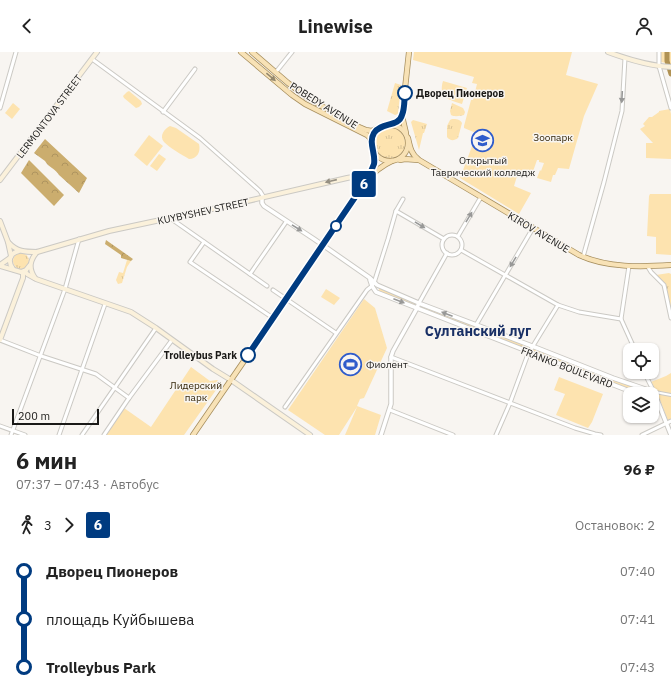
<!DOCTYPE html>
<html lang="ru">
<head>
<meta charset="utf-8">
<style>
	body { margin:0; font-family:"IBM Plex Sans",sans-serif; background:#f6f6f6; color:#222; height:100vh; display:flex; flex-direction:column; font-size:15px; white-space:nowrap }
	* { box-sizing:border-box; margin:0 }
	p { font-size:13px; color:#767676 }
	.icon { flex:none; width:22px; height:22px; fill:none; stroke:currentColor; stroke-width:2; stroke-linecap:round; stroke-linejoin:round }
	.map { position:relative; height:383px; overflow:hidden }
	.panel { display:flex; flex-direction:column; background:#fff; flex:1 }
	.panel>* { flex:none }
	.badge { padding:0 8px; border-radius:3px; font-size:14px; line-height:26px }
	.tools { position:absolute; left:623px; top:291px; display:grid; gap:8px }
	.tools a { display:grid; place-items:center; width:36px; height:36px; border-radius:8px; background:#fff; box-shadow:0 1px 3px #0004; font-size:20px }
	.scale { position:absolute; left:12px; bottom:10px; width:87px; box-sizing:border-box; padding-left:4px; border:2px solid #1a1917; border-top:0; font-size:11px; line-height:14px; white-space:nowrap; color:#1a1917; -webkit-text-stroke:3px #f8f5f1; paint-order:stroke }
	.map>.badge { position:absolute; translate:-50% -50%; box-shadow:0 0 0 2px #fff }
	.legs { display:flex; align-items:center; gap:6px; height:44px; padding:0 16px; font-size:13px }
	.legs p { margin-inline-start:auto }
	.overview { display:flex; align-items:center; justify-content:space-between; height:68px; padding:0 16px }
	h1 { font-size:22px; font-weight:800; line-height:30px }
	ul { padding:0 16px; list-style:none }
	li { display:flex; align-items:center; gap:14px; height:48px; font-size:15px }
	li i { display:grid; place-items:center; width:6px; height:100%; margin:0 5px; background:currentColor }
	li i::after { content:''; width:10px; height:10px; margin:-5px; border:3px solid; border-radius:50%; background:#fff }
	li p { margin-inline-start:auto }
	li:first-child i { background:linear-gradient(#0000 50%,currentColor 0) }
	li:last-child i { background:linear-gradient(currentColor 50%,#0000 0) }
	header { display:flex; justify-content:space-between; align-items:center; height:52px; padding:0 16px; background:#fff; font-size:18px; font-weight:800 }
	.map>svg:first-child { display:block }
	.grass { fill:url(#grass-tufts) }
	.forest { fill:url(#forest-crowns) }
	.park { fill:#fde3af }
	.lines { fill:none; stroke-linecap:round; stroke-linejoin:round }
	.river { stroke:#b09254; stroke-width:5 }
	.pedestrian-casing { stroke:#cbc9c4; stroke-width:4 }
	.minor-casing { stroke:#cbc9c4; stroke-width:5 }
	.tertiary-casing { stroke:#cbc9c4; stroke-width:5.5 }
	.secondary-casing { stroke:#cbc9c4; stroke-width:6 }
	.primary-casing { stroke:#a78f5f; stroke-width:6 }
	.pedestrian { stroke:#fff; stroke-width:2 }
	.minor { stroke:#fff; stroke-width:3 }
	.tertiary { stroke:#fff; stroke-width:3.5 }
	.secondary { stroke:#fbf1db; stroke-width:4 }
	.primary { stroke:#f8e2b6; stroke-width:4.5 }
	.oneway { fill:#94886e }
	.oneway2 { fill:#989897 }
	.oneway3 { fill:#969083 }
	.line-1-casing { stroke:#fff; stroke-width:9 }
	.line-1 { stroke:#003b80; stroke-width:6 }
	.stop-1-dot { fill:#fff; stroke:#003b80; stroke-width:2 }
	.labels { text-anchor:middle; stroke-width:3; stroke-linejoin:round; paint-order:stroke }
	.stop-label { font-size:10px; font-weight:bold; fill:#1a1917; stroke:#f8f5f1; text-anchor:start }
	.street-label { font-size:10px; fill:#1a1917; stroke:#f8f5f1 }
	.park-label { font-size:10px; fill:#35270a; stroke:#f8f5f1 }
	.poi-label { font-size:10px; fill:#1a1917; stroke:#f8f5f1 }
	.district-label { font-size:14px; font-weight:bold; fill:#193066; stroke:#f8f5f1 }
</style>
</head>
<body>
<header><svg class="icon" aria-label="back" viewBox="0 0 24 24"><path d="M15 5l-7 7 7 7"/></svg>Linewise<svg class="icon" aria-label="person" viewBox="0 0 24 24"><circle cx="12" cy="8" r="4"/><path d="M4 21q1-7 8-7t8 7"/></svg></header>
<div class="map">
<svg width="671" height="383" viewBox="0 0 671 383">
	<defs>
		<pattern id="grass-tufts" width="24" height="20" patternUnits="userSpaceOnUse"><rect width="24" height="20" fill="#fde3af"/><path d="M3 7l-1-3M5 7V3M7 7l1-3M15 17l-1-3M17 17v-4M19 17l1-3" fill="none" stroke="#d8c296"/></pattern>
		<pattern id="forest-crowns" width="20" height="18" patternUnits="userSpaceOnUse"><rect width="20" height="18" fill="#cbad6e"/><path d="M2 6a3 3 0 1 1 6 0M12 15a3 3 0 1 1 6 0" fill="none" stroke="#ae945f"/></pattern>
	</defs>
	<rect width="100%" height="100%" fill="#f8f5f1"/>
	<g class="grass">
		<polygon points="395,31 401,33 398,62 395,63 387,59"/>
		<path d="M452,51L463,56L465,60L464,63C460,64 454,65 451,63L450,59Z"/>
		<path d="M452,67C456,67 460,67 462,71L458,86C454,89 450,89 447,85V74L450,68Z"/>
		<polygon points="413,68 427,72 424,81 423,81 419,98 411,70"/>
		<circle cx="390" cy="91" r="15"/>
		<circle cx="21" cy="209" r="8"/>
		<polygon points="127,208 131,209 127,215 122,231 118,232 116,228 119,220 123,221"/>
		<polygon points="669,221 671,222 671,260 666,236 656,223"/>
		<polygon points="380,236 418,252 417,255 378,239"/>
		<polygon points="420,253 531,294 529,298 418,255"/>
		<polygon points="533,295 612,327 610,330 530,299"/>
		<polygon points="613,327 653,341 655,348 652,346 652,342 641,342 611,331"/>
	</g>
	<g class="forest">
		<path d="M45,87L87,126L79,141L59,123C56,117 48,115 45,109L34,101Z"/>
		<polygon points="29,108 64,143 54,154 21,121"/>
		<polygon points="106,188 133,207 131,209 121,206 121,203 105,192"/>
	</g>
	<g class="park">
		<polygon points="414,0 572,0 566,23 598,32 584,64 569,117 558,116 555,123 553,123 551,130 537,126 540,118 541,119 544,111 539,110 539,108 537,108 531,125 518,121 514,134 531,141 519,162 460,126 474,89 479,91 479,93 486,96 491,80 488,79 485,82 480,80 476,81 464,76 464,74 471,48 473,48 477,32 472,31 474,25 413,8"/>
		<polygon points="660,0 671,0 671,12 661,10"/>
		<path d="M443,29L467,36L462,52C449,48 438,45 443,29Z"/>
		<polygon points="129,39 141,49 142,52 139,55 136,56 124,46 123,44 127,40"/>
		<polygon points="13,51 20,57 12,67 5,61"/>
		<polygon points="670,57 671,62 671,107 646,106 646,91 653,91 640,77 645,74 643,72 649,65 652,65 659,60 659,59"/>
		<path d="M170,74L176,76L199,92C201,100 197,107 189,107C182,103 170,96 164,90C159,84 164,77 170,74Z"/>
		<polygon points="149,83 163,94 147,114 134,103"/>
		<polygon points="159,102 166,107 157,119 150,114"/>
		<polygon points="650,142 671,142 671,203 656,202 656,185 647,184 649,144"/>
		<polygon points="326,237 340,246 334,253 321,245"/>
		<polygon points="364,247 375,256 387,296 364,346 360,347 357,354 381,363 375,383 345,383 357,355 339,383 325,383 288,358"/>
		<polygon points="191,315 210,329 217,328 221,331 184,383 106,383 124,356 151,375"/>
		<polygon points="671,321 671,367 668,369 658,343 651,330 666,324"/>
		<polygon points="559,325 603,342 592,370 588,376 556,363 565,342 554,338"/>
	</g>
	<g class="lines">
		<polyline class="river" points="667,0 667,9 671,22"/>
		<defs>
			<polyline id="pedestrian" points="655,340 671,343"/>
			<g id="minor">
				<polyline points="659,0 659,14 671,56"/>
				<polyline points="92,7 200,86 260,139 263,144 262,146"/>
				<polyline points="276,20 292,0"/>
				<polyline points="0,56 16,0"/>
				<polyline points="163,60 195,17"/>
				<polyline points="396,159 444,187"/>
				<polyline points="170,166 267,234"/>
				<circle cx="452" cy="193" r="10"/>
				<polyline points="458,184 481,145"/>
				<polyline points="204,190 190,210 273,266"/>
				<polyline points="461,198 558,253 579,260 621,267"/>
				<polyline points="583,205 604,130 622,59 625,6"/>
				<polyline points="629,214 621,267 635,298"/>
				<polyline points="648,215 651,220 664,233 671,266"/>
				<polyline points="250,222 286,170"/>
				<polyline points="273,238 336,281"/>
				<polyline points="419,251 447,201"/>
				<polyline points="476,273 533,176"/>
				<polyline points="0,288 41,304 96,322 129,346"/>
				<polyline points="391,305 575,376 595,382 601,383"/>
				<polyline points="644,320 654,340"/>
				<polyline points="285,355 367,238 372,234 374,231 388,187 396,159 403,147"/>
				<polyline points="390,358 453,383"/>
				<polyline points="0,374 25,383"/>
				<polyline points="11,383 65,237 79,187"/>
				<polyline points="59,383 105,252"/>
				<polyline points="82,383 156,276"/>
				<polyline points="104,383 129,346 172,288"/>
				<polyline points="496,383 510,351 528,302 558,253"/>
				<polyline points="642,383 671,369"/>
			</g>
			<g id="tertiary">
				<polyline points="262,146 262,151 264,154 314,187 370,226 377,233 421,252 532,294 613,326 654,340 671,383"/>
				<polyline points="370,228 372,234 376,240 637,342"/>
				<polyline points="381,383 391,352 391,305 393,299 416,258 419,251"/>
			</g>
			<g id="secondary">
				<path d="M608,0C627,7 650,14 671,15"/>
				<polyline points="0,128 97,0"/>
				<polyline points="0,169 8,190 11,204"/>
				<path d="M8,190C17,200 25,200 37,200L109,179L226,154L347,126L369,122"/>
				<polyline points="0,213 10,206"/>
				<polyline points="0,214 21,220 26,218 30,213"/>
				<path d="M13,217C7,209 10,201 19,199"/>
				<polyline points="25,219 27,222 36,227 131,260 156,276 213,317 231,328 310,383"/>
				<path d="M35,226C28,216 30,208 37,200"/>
				<polyline points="0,288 23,226 23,220"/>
			</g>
			<g id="primary">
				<polyline points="241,0 292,43 305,52 367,83 370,86 372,92"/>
				<polyline points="252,0 288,31 308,46 325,56 359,75 366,78 372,79 380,75"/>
				<polyline points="391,72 397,70 402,64"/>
				<circle cx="390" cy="91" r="18"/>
				<polyline points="406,81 402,64 409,0"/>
				<path d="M408,86C410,95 411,102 419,108L579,203C607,216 641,215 671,213"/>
				<polyline points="400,108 405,107 418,108"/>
				<polyline points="368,126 374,112 373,100"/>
				<path d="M193,383L304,222L366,129C374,120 381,114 392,109"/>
			</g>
		</defs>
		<use href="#pedestrian" class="pedestrian-casing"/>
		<use href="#minor" class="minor-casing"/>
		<use href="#tertiary" class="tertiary-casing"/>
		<use href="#secondary" class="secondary-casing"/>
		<use href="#primary" class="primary-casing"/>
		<use href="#pedestrian" class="pedestrian"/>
		<use href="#minor" class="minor"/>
		<use href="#tertiary" class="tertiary"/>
		<use href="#secondary" class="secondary"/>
		<use href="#primary" class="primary"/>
	</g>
	<defs><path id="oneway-solid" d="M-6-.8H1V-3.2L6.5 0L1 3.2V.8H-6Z"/></defs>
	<use class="oneway" href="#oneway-solid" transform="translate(271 25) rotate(40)"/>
	<g class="oneway2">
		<use href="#oneway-solid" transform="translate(622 45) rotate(93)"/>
		<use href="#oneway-solid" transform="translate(469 165) rotate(-59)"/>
		<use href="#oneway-solid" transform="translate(420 173) rotate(31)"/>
		<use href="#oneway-solid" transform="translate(297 176) rotate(32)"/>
		<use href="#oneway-solid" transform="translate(513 210) rotate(121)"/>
		<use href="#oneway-solid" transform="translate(399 249) rotate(21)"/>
		<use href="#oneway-solid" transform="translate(447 262) rotate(-159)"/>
	</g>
	<use class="oneway3" href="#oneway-solid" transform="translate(331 129) rotate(167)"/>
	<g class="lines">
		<defs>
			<path id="line-1" d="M248,303L366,129C369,124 372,117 374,112C376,101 368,91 374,81C381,70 399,75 402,63C405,56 404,48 405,41"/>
		</defs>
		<use href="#line-1" class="line-1-casing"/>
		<use href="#line-1" class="line-1"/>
	</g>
	<defs>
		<symbol id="university-ring" viewBox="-11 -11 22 22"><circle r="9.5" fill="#f8f5f1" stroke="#2f5ccb" stroke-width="1.5"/><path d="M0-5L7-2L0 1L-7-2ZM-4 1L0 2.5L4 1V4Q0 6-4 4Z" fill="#2f5ccb"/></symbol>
		<symbol id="stadium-ring" viewBox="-11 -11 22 22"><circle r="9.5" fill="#f8f5f1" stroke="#2f5ccb" stroke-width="1.5"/><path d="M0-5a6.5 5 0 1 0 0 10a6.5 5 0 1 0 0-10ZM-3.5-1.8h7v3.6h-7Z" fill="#2f5ccb"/></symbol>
	</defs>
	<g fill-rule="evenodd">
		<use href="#university-ring" x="470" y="76" width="25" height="25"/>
		<use href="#stadium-ring" x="338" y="300" width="25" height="25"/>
	</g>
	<g class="stop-1-dot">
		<circle cx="405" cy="41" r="7"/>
		<circle cx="336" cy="174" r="5"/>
		<circle cx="248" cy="303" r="7"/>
	</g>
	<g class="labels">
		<g class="stop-label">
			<text x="416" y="45">Дворец Пионеров</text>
			<text x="237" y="307" text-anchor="end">Trolleybus Park</text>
		</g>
		<g class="street-label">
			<text transform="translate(324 53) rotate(32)" y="4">POBEDY AVENUE</text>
			<text transform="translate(49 64) rotate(-53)" y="4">LERMONTOVA STREET</text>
			<text transform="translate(203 159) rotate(-12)" y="4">KUYBYSHEV STREET</text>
			<text transform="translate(539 180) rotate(31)" y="4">KIROV AVENUE</text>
			<text transform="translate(567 315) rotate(21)" y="4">FRANKO BOULEVARD</text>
		</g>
		<g class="park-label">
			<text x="553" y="89">Зоопарк</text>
			<text x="196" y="337">Лидерский<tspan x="196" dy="12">парк</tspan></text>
		</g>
		<g class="poi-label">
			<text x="483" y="112">Открытый<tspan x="483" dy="12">Таврический колледж</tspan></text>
			<text x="366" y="316" text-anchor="start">Фиолент</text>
		</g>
		<g class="district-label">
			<text x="478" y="284">Султанский луг</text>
		</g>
	</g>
</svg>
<div class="tools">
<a><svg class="icon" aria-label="locate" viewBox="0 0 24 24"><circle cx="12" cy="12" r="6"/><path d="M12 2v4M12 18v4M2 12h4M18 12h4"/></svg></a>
<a><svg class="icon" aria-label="layers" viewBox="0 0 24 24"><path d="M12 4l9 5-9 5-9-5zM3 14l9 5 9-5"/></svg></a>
</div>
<div class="scale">200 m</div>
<b class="badge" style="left:364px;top:132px;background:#003b80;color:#fff">6</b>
</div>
<section class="panel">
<div class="overview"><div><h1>6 мин</h1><p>07:37 – 07:43 · Автобус</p></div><b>96 ₽</b></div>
<div class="legs"><svg class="icon" aria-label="walk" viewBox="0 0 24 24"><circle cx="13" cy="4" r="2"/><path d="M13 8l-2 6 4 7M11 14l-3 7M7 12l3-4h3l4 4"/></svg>3<svg class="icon" aria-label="forward" viewBox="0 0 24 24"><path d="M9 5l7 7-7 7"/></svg><b class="badge" style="background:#003b80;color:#fff">6</b><p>Остановок: 2</p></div>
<ul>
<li><i style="color:#003b80"></i><b>Дворец Пионеров</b><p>07:40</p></li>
<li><i style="color:#003b80"></i><span>площадь Куйбышева</span><p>07:41</p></li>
<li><i style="color:#003b80"></i><b>Trolleybus Park</b><p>07:43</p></li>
</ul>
</section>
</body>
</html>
